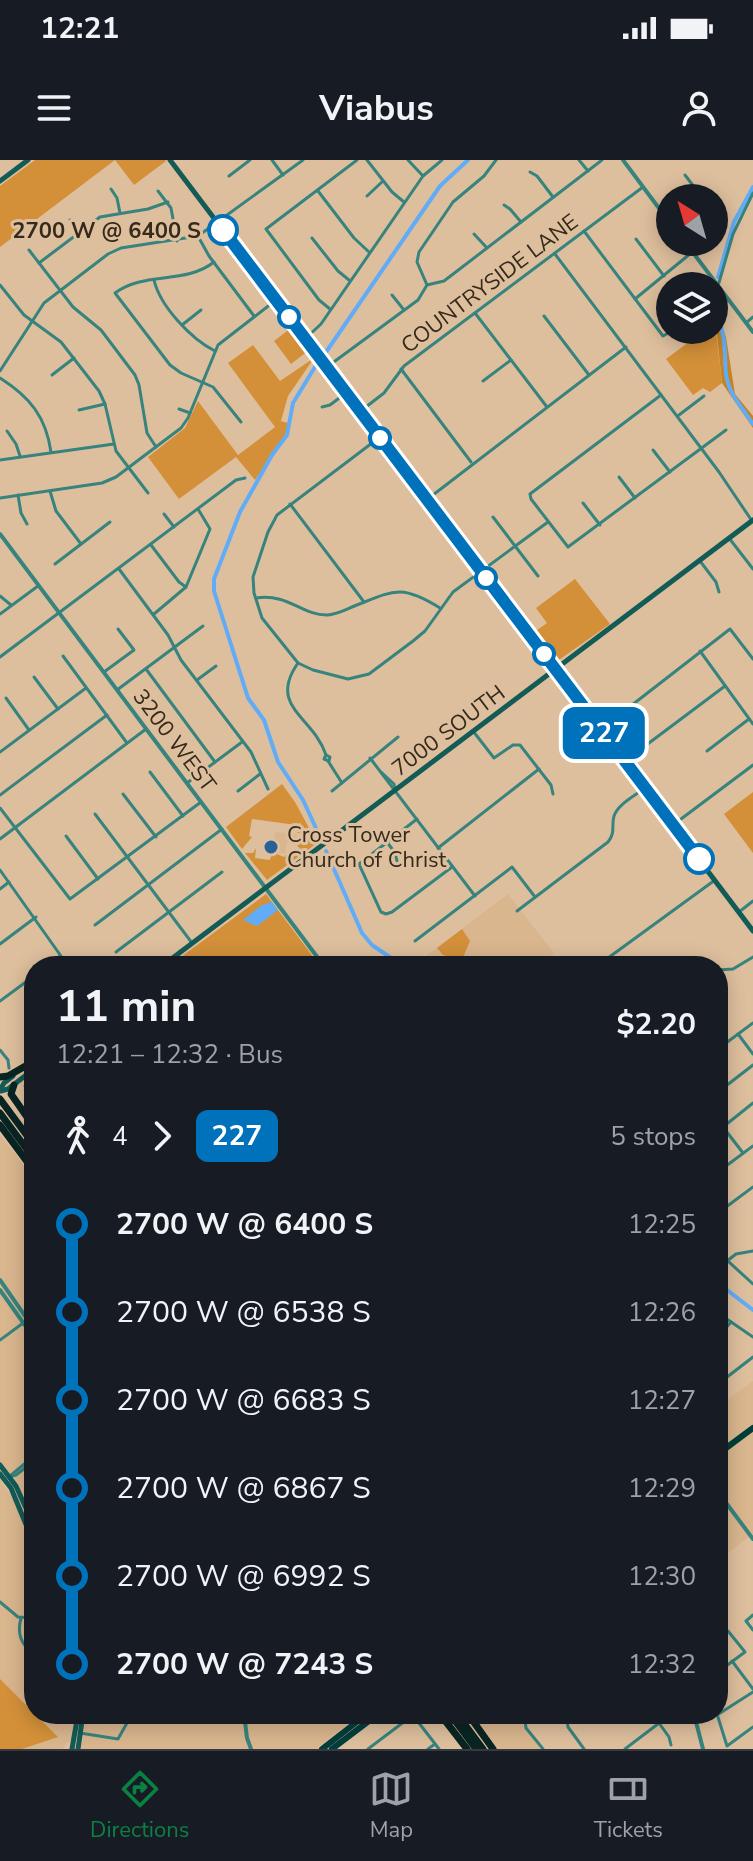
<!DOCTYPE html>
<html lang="en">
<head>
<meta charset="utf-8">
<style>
	body { margin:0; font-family:"Nunito Sans",sans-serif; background:#20242c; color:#f1f3f6; height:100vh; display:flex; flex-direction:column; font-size:30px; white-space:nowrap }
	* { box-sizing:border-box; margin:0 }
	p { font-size:26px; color:#9ea1a6 }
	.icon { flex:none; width:44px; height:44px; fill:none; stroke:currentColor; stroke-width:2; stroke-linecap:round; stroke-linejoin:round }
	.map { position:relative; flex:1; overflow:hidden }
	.drawer { position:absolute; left:24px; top:796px; width:704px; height:768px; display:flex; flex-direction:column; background:#171b24; border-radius:32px; box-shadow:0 4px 20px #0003 }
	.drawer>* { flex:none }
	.badge { padding:0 16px; border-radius:12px; font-size:28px; line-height:52px }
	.needle { width:52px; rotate:323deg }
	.tools { position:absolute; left:656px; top:24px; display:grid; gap:16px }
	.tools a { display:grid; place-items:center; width:72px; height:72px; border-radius:50%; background:#171b24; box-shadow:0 4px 20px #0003; font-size:40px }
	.map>.badge { position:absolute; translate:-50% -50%; box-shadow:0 0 0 4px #fff }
	.legs { display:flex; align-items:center; gap:12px; height:88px; padding:0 32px; font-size:26px }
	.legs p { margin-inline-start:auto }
	.summary { display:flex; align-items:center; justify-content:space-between; height:136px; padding:0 32px }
	h1 { font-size:44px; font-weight:700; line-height:60px }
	ul { padding:0 32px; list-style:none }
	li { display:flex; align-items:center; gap:28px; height:88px; font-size:30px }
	li i { display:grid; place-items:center; width:12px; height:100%; margin:0 10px; background:currentColor }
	li i::after { content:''; width:20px; height:20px; margin:-10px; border:6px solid; border-radius:50%; background:#171b24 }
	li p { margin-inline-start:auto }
	li:first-child i { background:linear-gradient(#0000 50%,currentColor 0) }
	li:last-child i { background:linear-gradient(currentColor 50%,#0000 0) }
	.status { display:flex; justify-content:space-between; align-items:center; height:56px; padding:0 40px; background:#171b24; direction:ltr }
	.status svg { height:22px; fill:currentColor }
	header { display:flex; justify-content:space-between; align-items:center; height:104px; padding:0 32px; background:#171b24; font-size:36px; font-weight:700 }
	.dock { display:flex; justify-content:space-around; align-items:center; height:112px; border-top:2px solid #363941; background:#171b24; font-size:22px; color:#9ea1a6 }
	.dock a { display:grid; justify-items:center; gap:4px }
	.dock .selected { color:#0b8043 }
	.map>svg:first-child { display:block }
	.built { fill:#dab68e }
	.green { fill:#d39039 }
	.forest { fill:#c78222 }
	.water { fill:#60acf7 }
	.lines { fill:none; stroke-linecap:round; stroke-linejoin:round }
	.canal { stroke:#60acf7; stroke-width:4 }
	.minor { stroke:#37837e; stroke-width:3 }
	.tertiary { stroke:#37837e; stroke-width:4 }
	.secondary { stroke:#125b57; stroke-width:5 }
	.primary { stroke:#013e3b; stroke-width:6 }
	.motorway { stroke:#092523; stroke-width:7 }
	.line-1-casing { stroke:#fff; stroke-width:18 }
	.line-1 { stroke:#0072bc; stroke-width:12 }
	.stop-1-dot { fill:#fff; stroke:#0072bc; stroke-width:4 }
	.poi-dot { fill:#266198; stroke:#debf9d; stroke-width:3 }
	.labels { text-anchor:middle; stroke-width:6; stroke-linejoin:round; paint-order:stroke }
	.stop-label { font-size:22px; font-weight:bold; fill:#362a1c; stroke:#debf9d; text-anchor:end }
	.street-label { font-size:22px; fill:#362a1c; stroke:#debf9d }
	.poi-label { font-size:22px; fill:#362a1c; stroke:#debf9d; text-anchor:start }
</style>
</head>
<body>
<div class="status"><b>12:21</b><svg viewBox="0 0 49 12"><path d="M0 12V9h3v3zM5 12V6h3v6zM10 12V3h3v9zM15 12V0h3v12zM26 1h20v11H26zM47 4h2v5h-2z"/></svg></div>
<header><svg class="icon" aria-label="menu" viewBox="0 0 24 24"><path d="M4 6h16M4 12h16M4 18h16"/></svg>Viabus<svg class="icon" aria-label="person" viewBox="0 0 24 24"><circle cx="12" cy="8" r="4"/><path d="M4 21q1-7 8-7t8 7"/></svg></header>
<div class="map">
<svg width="753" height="1589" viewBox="0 0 753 1589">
	<rect width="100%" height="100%" fill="#debf9d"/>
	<g class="built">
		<polygon points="275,672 297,674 296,683 287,683 285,694 272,692"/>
		<polygon points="508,734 554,793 537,806 413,806"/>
		<polygon points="0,975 34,1019 34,1356 18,1323 0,1301"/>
		<polygon points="753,1221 753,1374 718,1400 718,1247"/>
		<polygon points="0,1320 15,1342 34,1393 34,1554 360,1554 316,1589 81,1589 84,1571 65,1584 64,1589 0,1589"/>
		<polygon points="471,1554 528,1554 524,1558 523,1565 540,1589 497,1589"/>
	</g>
	<g class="green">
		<polygon points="35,0 165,0 166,1 134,25 115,0 0,87 0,26"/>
		<polygon points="715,162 722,223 710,232 703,228 693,235 666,199 705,170 714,170"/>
		<polygon points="291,168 308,191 291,204 274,181"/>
		<polygon points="253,185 280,221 314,198 288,236 281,261 288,263 285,276 255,320 236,297 179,339 148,297 185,268 198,241 238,295 275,267 228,203"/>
		<polygon points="575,419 610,464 556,502 533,473 547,463 536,448"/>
		<polygon points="282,624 295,642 317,683 305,692 297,686 301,682 302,673 297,673 301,668 301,663 296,665 252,659 249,676 252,677 242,689 226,667"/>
		<polygon points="753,632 753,693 724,654"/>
		<polygon points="256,688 255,698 270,700 272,692 284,697 287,694 294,694 296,689 302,694 267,720 245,693 253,693"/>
		<polygon points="266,734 320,806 178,806 177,800"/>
		<polygon points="462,769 470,781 462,800 443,795 437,788"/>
		<polygon points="0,1519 58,1577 22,1589 0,1589"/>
	</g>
	<polygon class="forest" points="714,146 726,177 735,234 753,256 753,268 722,223"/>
	<polygon class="water" points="272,742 278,750 257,766 243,760 262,745"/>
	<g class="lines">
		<g class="canal">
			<polyline points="718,117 734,62 753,27"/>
			<path d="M714,153C727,171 724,193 726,214C728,233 743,249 753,264"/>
			<polyline points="324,195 440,26 468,0"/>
			<polyline points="318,202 293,243 287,275 272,295 240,352 214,419 214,431 248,538 264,560 278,602 303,640 321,679"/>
			<polyline points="326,691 362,773 372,785 403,806"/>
			<polyline points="718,1123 753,1150"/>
		</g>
		<g class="minor">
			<polyline points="272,0 283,15"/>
			<polyline points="367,0 392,32 404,42"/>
			<polyline points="408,0 423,16"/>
			<polyline points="579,0 588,11"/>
			<polyline points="530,12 537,16 553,37"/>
			<polyline points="685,15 701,36 698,38"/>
			<polyline points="229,16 250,0"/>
			<polyline points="111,29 117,38 120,53"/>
			<polyline points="158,31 171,48 177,81"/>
			<polyline points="318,31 354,78 369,92"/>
			<polyline points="367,36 383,21"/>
			<polyline points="504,45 510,49 521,62"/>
			<polyline points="70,60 80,72"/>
			<polyline points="584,71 663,176 674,170"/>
			<polyline points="474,74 487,88"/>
			<polyline points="199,78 209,96 254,156"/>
			<polyline points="312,78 338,111 349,120"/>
			<polyline points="636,79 664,116"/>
			<polyline points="29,90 73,147 101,170 135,215 139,225 147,273 156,287"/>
			<polyline points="555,94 719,312 752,361"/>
			<path d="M214,102C185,125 144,111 115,133L170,205L181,213L213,227L241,262"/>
			<polyline points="39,103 100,57 148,49 168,42"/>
			<path d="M154,120C160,146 191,179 215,191"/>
			<polyline points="0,125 24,155 61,182 99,231 105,244 116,291 148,333"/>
			<polyline points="427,125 417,102 419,92 453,42 484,16 496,0"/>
			<polyline points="718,126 733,74 753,33"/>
			<polyline points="392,135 404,150"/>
			<polyline points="635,139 691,93"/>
			<polyline points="330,149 319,140 266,69 357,0"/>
			<polyline points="475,153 547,247"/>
			<polyline points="544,156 589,215"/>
			<polyline points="746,163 753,157"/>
			<polyline points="182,165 201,150"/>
			<polyline points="305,179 321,164 423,16 442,0"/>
			<polyline points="327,207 418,140 427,125 444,121 602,0"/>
			<polyline points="401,209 471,302"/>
			<polyline points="0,211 44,143 108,94 121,88 198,76 303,0"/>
			<polyline points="52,215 74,198"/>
			<path d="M0,218C30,237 46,257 51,292"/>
			<polyline points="483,221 511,200"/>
			<polyline points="661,235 530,334 531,339 568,387 726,270"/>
			<polyline points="322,247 330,245 346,233"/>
			<polyline points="179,249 190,253"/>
			<polyline points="79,250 105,244"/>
			<polyline points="362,250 384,233 404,206 643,27"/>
			<polyline points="679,255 704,236"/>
			<polyline points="7,271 16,284 20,296"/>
			<polyline points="380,277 277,355 268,372 253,417 254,433 262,458 298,503 313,510 348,519 369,514 413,481 425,471 453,432 548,362"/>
			<polyline points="653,290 670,312"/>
			<polyline points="0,300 114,284"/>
			<polyline points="619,317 635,338"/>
			<polyline points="50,331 56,351 81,384"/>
			<polyline points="18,335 21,353 27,364"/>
			<polyline points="0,338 102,323 116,317 181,268 188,258 218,185 276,140"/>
			<polyline points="429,338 626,187"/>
			<polyline points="583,343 600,365"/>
			<polyline points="290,344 364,442"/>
			<polyline points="164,354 174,367"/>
			<polyline points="493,357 538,416"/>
			<polyline points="729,378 753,409"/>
			<polyline points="151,385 179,422 186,427"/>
			<polyline points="700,401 716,422 719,432"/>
			<polyline points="55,404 110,362"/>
			<polyline points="119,409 168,475 181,500 251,592 268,629"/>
			<polyline points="0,436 11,445"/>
			<path d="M256,438C289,433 302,456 328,455C337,454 345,450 352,447C393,431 400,423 440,448"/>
			<polyline points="0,454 38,426"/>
			<polyline points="154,454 186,427 210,369 198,349"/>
			<polyline points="700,491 753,564"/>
			<polyline points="63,496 127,583"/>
			<polyline points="0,497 236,320 245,318"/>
			<path d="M298,503C267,547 314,557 326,595"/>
			<polyline points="146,509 215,602"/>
			<polyline points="104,512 134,490 118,469"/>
			<polyline points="34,517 58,549"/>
			<polyline points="197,520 216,506"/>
			<polyline points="117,530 203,466"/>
			<polyline points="6,538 29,570"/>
			<polyline points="601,569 730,469 753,499"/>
			<polyline points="473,571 494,598 513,585 520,585 551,625 553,634"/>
			<polyline points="707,591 749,559"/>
			<polyline points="0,592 86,528"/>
			<polygon points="326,595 330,597 329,601 324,599"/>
			<polyline points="370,598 475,736"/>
			<polyline points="328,601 342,623"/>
			<polyline points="625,601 725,526"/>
			<polyline points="150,612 183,656"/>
			<polyline points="381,612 394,624 395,630"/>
			<polyline points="187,623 242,582"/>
			<polyline points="238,631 260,614"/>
			<polyline points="332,631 398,577"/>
			<polyline points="123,634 156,677"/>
			<polyline points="0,635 107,555"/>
			<polyline points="0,648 70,739 201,642"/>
			<polyline points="95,654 192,783"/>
			<polyline points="417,659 359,704 381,752 386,754 392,752 452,707"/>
			<polyline points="673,665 753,605"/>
			<polyline points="66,676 98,719"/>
			<polyline points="0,679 146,569"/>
			<polyline points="387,682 395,693 397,701"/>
			<polyline points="438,688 539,609"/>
			<polyline points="0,710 68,806"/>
			<polyline points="0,729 9,722"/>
			<path d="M517,751L608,682C616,672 611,666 614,656C618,644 636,635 645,628"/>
			<polyline points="739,752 753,741"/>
			<polyline points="95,765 222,669"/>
			<polyline points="415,781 512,707 535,737"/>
			<polyline points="0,784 36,757"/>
			<polyline points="116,792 222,712"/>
			<polyline points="47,806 60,796"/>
			<polyline points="597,806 715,720"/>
			<polyline points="718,810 733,809 753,797"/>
			<polyline points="0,841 34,816"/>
			<polyline points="738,874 753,894"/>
			<polyline points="718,889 753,863"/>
			<polyline points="0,890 8,900 9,908"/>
			<polyline points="25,926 34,929"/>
			<polyline points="718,932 753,905"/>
			<polyline points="723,967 743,993"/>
			<polyline points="718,971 753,943"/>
			<polyline points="718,1012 753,986"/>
			<polyline points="718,1053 753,1027"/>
			<polyline points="718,1092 753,1124"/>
			<polyline points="727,1101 736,1094 753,1091"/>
			<polyline points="718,1153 753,1177"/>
			<polyline points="718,1177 731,1162"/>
			<polyline points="0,1180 34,1155"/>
			<polyline points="718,1224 753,1197"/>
			<polyline points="10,1316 34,1296"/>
			<polyline points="9,1317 16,1315 34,1301"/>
			<polyline points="0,1442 18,1457 34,1458"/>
			<polyline points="753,1455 746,1461 753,1470"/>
			<path d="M21,1458C17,1473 20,1485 34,1493"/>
			<polyline points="718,1477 728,1471 745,1492 718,1512"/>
			<polyline points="732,1501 753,1529"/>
			<polyline points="412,1554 439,1589"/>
			<polyline points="531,1554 525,1560 526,1568 543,1589"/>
			<polyline points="566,1554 568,1567 584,1589"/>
			<polyline points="717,1554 727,1586 753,1567"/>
			<polyline points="717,1555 753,1532"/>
			<polyline points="659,1563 669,1577 671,1585"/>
			<polyline points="80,1573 118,1579 132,1554"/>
			<polyline points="368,1589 413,1555"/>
			<polyline points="428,1589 435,1584"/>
			<polyline points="625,1589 671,1554"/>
		</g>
		<g class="tertiary">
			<polyline points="623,0 670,63"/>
			<polyline points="685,82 753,172"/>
			<polyline points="0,374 324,806"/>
			<polyline points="0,1120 34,1169"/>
			<polyline points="0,1130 34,1178"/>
			<polyline points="718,1332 753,1379"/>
			<polyline points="244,1554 247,1578 251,1589"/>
			<polyline points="694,1554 703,1589"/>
		</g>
		<g class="secondary">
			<polyline points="170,0 753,771"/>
			<polyline points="0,21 28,0"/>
			<polyline points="162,806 753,360"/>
			<polyline points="0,930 4,923 13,916"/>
			<polyline points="1,931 8,929 34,909"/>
			<polyline points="0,1305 16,1326 34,1366"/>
			<polyline points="0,1314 11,1328 34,1384"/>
			<polyline points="72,1589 78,1554"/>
			<polyline points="78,1589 83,1554"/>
		</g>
		<g class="primary">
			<polyline points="718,1294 753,1268"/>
			<polyline points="322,1589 367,1554"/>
			<polyline points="332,1589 378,1554"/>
		</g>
		<g class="motorway">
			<polyline points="0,917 8,916 29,904"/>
			<polyline points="14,925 11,934 34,967"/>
			<polyline points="0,939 34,985"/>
			<polyline points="0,953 34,999"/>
			<polyline points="0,965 34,1011"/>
			<polyline points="440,1554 467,1589"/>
			<polyline points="450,1554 476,1589"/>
			<polyline points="457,1554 483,1589"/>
			<polyline points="468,1554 493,1589"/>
		</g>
	</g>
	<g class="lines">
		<defs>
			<polyline id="line-1" points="223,70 699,699"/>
		</defs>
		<use href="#line-1" class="line-1-casing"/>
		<use href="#line-1" class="line-1"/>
	</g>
	<g class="stop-1-dot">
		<circle cx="223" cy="70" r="14"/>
		<circle cx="289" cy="157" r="10"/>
		<circle cx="380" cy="278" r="10"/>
		<circle cx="486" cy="418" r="10"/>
		<circle cx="544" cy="494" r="10"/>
		<circle cx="699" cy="699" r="14"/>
	</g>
	<circle class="poi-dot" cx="271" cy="687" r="8"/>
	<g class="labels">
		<g class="stop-label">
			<text x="201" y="78">2700 W @ 6400 S</text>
		</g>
		<g class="street-label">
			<text transform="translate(489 123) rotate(-37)" y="8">COUNTRYSIDE LANE</text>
			<text transform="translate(448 570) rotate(-37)" y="8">7000 SOUTH</text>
			<text transform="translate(175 580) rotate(53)" y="8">3200 WEST</text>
		</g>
		<g class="poi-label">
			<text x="287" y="682">Cross Tower<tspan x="287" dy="25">Church of Christ</tspan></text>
		</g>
	</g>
</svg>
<div class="tools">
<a><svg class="needle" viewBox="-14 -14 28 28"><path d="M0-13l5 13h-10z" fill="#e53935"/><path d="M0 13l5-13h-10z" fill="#9ea1a6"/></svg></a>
<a><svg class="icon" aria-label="layers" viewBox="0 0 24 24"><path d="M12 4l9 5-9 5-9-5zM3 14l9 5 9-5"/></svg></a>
</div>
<b class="badge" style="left:604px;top:573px;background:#0072bc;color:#fff">227</b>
<section class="drawer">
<div class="summary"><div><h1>11 min</h1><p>12:21 – 12:32 · Bus</p></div><b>$2.20</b></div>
<div class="legs"><svg class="icon" aria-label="walk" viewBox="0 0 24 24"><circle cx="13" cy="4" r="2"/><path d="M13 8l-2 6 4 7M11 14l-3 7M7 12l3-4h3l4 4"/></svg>4<svg class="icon" aria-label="forward" viewBox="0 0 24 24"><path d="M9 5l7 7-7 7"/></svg><b class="badge" style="background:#0072bc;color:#fff">227</b><p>5 stops</p></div>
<ul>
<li><i style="color:#0072bc"></i><b>2700 W @ 6400 S</b><p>12:25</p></li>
<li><i style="color:#0072bc"></i><span>2700 W @ 6538 S</span><p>12:26</p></li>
<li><i style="color:#0072bc"></i><span>2700 W @ 6683 S</span><p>12:27</p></li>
<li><i style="color:#0072bc"></i><span>2700 W @ 6867 S</span><p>12:29</p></li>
<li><i style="color:#0072bc"></i><span>2700 W @ 6992 S</span><p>12:30</p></li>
<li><i style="color:#0072bc"></i><b>2700 W @ 7243 S</b><p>12:32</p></li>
</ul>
</section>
</div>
<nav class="dock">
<a class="selected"><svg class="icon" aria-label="directions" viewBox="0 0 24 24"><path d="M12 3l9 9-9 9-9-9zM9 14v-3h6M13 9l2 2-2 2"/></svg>Directions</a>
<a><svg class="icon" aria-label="map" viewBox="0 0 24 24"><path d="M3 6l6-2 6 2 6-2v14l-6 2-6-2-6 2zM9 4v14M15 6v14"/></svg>Map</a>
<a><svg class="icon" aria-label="tickets" viewBox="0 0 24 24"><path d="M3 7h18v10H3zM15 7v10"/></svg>Tickets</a>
</nav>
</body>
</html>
